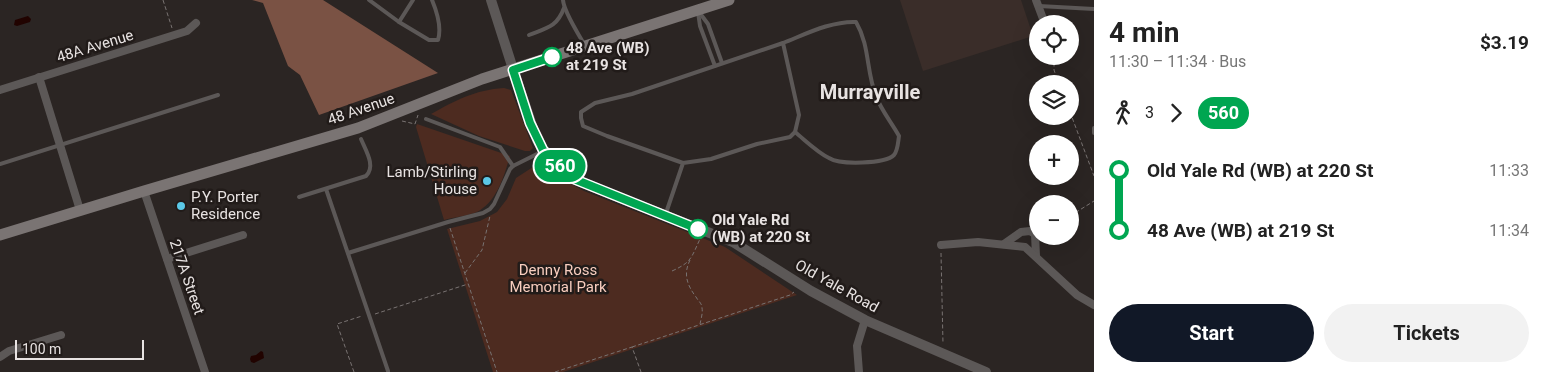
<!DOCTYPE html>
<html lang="en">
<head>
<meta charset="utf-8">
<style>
	body { margin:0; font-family:Roboto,sans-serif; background:#f2f2f2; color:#222; height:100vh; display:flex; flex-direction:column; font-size:19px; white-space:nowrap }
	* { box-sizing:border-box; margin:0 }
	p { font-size:16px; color:#767676 }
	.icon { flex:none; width:28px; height:28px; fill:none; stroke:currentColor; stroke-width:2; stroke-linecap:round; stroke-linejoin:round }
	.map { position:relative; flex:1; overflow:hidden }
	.side { display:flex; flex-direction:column; background:#fff; width:450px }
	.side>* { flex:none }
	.badge { padding:0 10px; border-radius:16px; font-size:18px; line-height:32px }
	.controls { position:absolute; left:1029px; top:15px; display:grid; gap:10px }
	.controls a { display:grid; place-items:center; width:50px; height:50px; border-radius:50%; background:#fff; box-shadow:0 5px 20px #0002; font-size:25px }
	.scale { position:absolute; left:15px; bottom:12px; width:129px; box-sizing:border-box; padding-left:5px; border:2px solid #e8e3e2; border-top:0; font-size:14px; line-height:18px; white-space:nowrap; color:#e8e3e2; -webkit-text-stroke:4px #211b19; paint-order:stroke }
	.map>.badge { position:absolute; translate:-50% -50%; box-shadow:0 0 0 2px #fff }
	.legs { display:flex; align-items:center; gap:8px; height:55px; padding:0 15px; font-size:16px }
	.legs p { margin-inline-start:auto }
	.summary { display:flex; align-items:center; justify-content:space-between; height:85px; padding:0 15px }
	h1 { font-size:28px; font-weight:700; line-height:38px }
	.action { display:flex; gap:10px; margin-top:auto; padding:10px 15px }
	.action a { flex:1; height:58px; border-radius:30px; background:#111827; color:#fff; font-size:20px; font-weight:700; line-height:58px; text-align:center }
	.action a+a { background:#f2f2f2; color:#222 }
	ul { padding:0 15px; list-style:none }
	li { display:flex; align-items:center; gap:18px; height:60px; font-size:19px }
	li i { display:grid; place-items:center; width:8px; height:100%; margin:0 6px; background:currentColor }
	li i::after { content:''; width:12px; height:12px; margin:-6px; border:4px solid; border-radius:50%; background:#fff }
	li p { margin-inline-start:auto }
	li:first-child i { background:linear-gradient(#0000 50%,currentColor 0) }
	li:last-child i { background:linear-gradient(currentColor 50%,#0000 0) }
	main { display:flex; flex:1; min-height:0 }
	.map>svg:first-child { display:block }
	.built { fill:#3a2d29 }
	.green { fill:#4d2b20 }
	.forest { fill:#7a5244 }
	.water { fill:#210300 }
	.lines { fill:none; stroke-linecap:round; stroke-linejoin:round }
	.path { stroke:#797372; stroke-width:1; stroke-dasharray:4 2.5; stroke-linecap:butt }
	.service { stroke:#5c5857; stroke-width:4 }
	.minor { stroke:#5c5857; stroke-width:8 }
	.tertiary { stroke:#5c5857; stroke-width:10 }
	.secondary { stroke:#7a7473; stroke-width:11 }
	.line-1-casing { stroke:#fff; stroke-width:11 }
	.line-1 { stroke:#00a651; stroke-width:8 }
	.stop-1-dot { fill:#fff; stroke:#00a651; stroke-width:2.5 }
	.poi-dot { fill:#5bc8e7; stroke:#211b19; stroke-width:2 }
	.labels { text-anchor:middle; stroke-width:5; stroke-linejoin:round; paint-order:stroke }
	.street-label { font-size:15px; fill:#e8e3e2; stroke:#211b19 }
	.stop-label { font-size:15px; font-weight:bold; fill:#e8e3e2; stroke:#211b19; text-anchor:start }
	.poi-label { font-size:15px; fill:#e8e3e2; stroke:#211b19; text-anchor:end }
	.park-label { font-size:15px; fill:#f9cebf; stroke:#211b19 }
	.district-label { font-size:20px; font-weight:bold; fill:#e8e3e2; stroke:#211b19 }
</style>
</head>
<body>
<main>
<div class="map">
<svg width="1094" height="372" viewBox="0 0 1094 372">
	<rect width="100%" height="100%" fill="#2b2523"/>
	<polygon class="built" points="900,0 1021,0 1033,36 923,71"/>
	<g class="green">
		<path d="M504,88L511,90L533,148L530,151H525L479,136L431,114C456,100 475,90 504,88Z"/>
		<path d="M417,124L510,156C504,176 498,199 479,211C469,216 454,217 444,220L416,127Z"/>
		<polygon points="536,165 584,191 725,247 797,295 563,372 493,372 447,229 480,221 497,212 507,199 516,178"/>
	</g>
	<polygon class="forest" points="252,0 323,0 438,73 319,115 300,75 288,66 263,3"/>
	<g class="water">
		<polygon points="28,16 31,19 30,22 17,26 14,25 15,20"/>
		<polygon points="261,351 263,352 264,358 254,363 251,362 250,359 251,356 256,355"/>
	</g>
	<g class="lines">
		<g class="path">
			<polyline points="163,0 172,28"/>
			<polyline points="1054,56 1054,70 1059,84"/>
			<polyline points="1070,112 1094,176"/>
			<polyline points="402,121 415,124 418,115"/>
			<polyline points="1070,216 1094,201"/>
			<polyline points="450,228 497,372"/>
			<polyline points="941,253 943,344"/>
			<path d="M690,260C683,274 687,285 696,297C698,301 702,303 702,308C703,313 701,319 700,324"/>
			<path d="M672,271C692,262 691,258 700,239"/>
			<polyline points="465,273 482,250 490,216"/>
			<polyline points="375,314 468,284"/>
			<polyline points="632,347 790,295 794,292"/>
			<polyline points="354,372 337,324 362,316"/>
			<polyline points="555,372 632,347 641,372"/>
		</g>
		<g class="service">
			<polyline points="369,0 399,22 413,0"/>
			<path d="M563,0C564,12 578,33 584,44"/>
			<polyline points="1039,6 1094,9"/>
			<polyline points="698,12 700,26 715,66"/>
			<polyline points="699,12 708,24 722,63"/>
			<path d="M399,22L429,40H438C442,27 437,12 432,0"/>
			<path d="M529,35C547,28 557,27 564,8"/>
			<path d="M783,43C806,34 831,21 856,22C870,46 866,71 876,96C881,110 892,123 899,136C898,142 898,150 894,155C885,164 840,165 829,158C817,152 806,141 795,132"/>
			<polyline points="426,119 500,147 513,166 543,151"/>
			<polyline points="1094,128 1094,133"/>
			<polyline points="0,164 218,95"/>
			<polyline points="326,189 388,371"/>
			<path d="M299,197L366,176C376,166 366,151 361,139"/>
			<polyline points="666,213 683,163 711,159 757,144 790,137 795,132 799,115 783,43 632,94 595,103 581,112 581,118 583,126 607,136 683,163"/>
			<polyline points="348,253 448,222 483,213 490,209 494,204 510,169 513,166"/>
		</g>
		<g class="minor">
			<polyline points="1036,0 1045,24"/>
			<polyline points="39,77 80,210"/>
			<polyline points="0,90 187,31 196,23"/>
			<polyline points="144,191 205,372"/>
			<polyline points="1004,244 1021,232 1030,231 1035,234 1036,256"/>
			<polyline points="941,245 978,242 1025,247 1077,295 1094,305"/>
			<polyline points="167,259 243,235"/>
			<polyline points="0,357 9,351 61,335"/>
			<polyline points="859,372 857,346 865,320"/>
		</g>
		<polyline class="tertiary" points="491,0 513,69 537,140 543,151 574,179 628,201 733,242 811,291 865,320 986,372"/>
		<polyline class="secondary" points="0,235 144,191 358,128 482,79 729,0"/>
	</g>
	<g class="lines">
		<defs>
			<polyline id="line-1" points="552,57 513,70 530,123 543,150 574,179 698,229"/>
		</defs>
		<use href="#line-1" class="line-1-casing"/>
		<use href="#line-1" class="line-1"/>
	</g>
	<g class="stop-1-dot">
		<circle cx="552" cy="57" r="9"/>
		<circle cx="698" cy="229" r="9"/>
	</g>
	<g class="poi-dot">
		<circle cx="487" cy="181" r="5"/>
		<circle cx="181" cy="206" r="5"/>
	</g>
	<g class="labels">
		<g class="street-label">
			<text transform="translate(95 46) rotate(-17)" y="5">48A Avenue</text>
			<text transform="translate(361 109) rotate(-19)" y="5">48 Avenue</text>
			<text transform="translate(187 277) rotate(71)" y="5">217A Street</text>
			<text transform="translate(837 286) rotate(29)" y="5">Old Yale Road</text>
		</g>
		<g class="stop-label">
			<text x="566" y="53">48 Ave (WB)<tspan x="566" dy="17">at 219 St</tspan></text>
			<text x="712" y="225">Old Yale Rd<tspan x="712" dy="17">(WB) at 220 St</tspan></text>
		</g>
		<g class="poi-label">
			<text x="477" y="177">Lamb/Stirling<tspan x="477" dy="17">House</tspan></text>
			<text x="191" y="202" text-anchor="start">P.Y. Porter<tspan x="191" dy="17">Residence</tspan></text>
		</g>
		<g class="park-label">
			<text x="558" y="275">Denny Ross<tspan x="558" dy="17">Memorial Park</tspan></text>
		</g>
		<g class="district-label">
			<text x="870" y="99">Murrayville</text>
		</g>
	</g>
</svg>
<div class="controls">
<a><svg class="icon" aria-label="locate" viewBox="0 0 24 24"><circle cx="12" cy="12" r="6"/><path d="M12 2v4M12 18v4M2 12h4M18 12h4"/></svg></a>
<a><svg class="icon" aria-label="layers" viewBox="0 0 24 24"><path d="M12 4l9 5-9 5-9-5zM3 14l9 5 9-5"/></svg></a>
<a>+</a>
<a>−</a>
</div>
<div class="scale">100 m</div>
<b class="badge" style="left:560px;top:166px;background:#00a651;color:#fff">560</b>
</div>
<section class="side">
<div class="summary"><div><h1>4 min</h1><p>11:30 – 11:34 · Bus</p></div><b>$3.19</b></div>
<div class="legs"><svg class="icon" aria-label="walk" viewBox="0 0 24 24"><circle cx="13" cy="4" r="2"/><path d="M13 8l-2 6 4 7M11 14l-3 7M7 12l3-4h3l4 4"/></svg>3<svg class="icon" aria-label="forward" viewBox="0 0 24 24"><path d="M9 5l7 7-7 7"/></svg><b class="badge" style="background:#00a651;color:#fff">560</b></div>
<ul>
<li><i style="color:#00a651"></i><b>Old Yale Rd (WB) at 220 St</b><p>11:33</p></li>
<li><i style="color:#00a651"></i><b>48 Ave (WB) at 219 St</b><p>11:34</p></li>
</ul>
<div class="action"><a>Start</a><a>Tickets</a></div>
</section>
</main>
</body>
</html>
